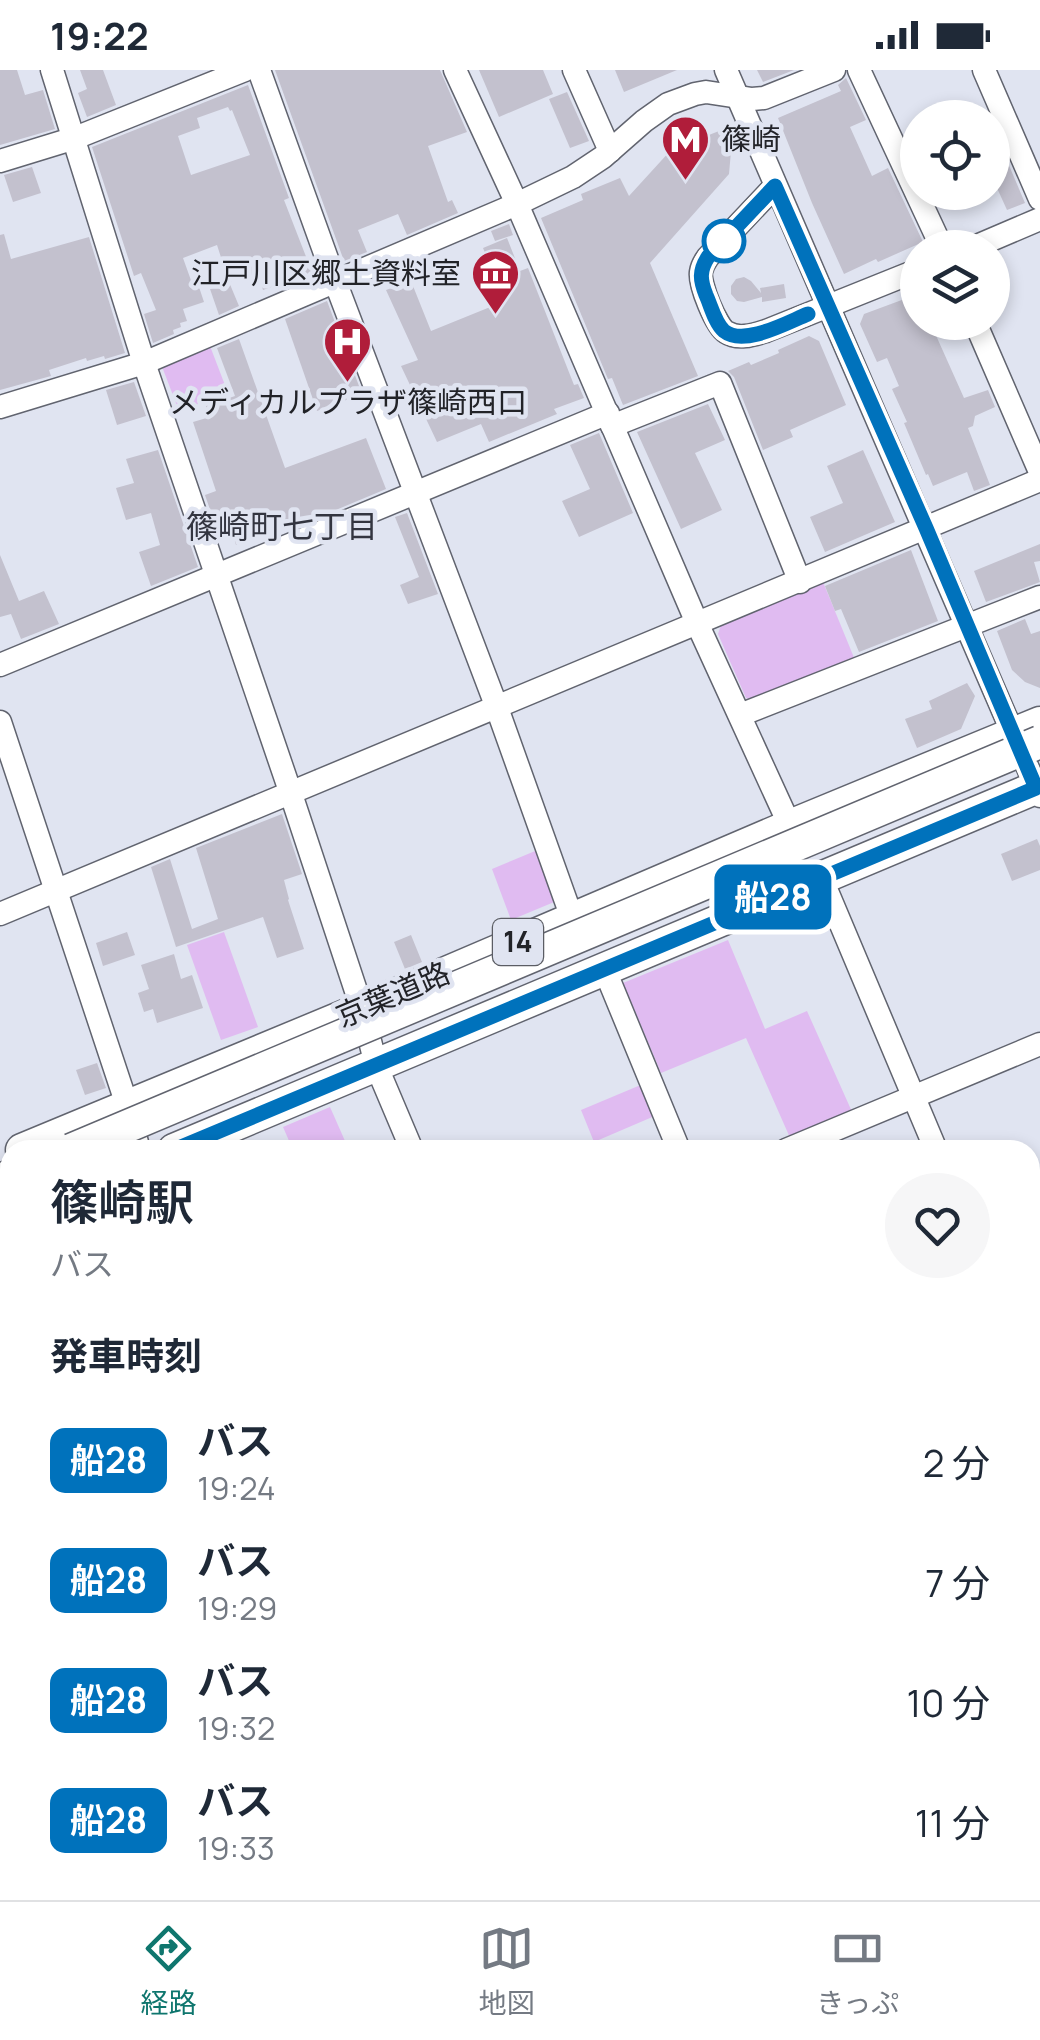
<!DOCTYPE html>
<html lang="ja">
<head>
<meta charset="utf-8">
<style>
	body { margin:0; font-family:Manrope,"Noto Sans JP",sans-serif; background:#f6f6f7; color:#1f2937; height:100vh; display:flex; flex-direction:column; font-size:38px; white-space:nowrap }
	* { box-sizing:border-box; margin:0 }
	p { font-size:32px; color:#747a83 }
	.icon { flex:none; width:55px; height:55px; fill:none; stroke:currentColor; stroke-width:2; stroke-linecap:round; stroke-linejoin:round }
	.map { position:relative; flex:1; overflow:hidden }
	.side { position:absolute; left:0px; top:1070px; width:1040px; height:760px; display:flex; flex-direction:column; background:#fff; border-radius:30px 30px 0 0; box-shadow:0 5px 15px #0003 }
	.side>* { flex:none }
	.badge { padding:0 20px; border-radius:15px; font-size:35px; line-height:65px }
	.tools { position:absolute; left:900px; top:30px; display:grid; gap:20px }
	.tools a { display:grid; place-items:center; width:110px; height:110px; border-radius:50%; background:#fff; box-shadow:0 5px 15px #0003; font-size:50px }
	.map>.badge { position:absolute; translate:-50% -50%; box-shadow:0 0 0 5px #fff }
	h2 { padding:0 50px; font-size:38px; line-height:90px }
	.round { display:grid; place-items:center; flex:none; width:105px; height:105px; border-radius:52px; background:#f6f6f7 }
	.head { display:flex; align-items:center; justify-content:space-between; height:170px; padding:0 50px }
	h1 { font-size:48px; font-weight:600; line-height:75px }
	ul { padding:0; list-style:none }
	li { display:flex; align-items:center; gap:30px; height:120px; padding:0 50px }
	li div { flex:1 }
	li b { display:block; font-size:38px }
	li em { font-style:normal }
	li .badge { min-width:110px; font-weight:700; text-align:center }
	.status { display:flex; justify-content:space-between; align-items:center; height:70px; padding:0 50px; background:#fff; direction:ltr }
	.status svg { height:28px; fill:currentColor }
	.menu { display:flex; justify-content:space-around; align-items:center; height:140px; border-top:2px solid #e0e1e3; background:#fff; font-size:28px; color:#747a83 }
	.menu a { display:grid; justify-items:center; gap:5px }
	.menu .current { color:#0f766e }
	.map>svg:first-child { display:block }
	.green { fill:#e0bbf1 }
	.building { fill:#c3c1ce; fill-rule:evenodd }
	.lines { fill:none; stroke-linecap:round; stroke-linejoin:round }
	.minor-casing { stroke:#61646f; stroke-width:25 }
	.highway-casing { stroke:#61646f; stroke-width:35 }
	.minor { stroke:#fff; stroke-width:22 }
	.highway { stroke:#fff; stroke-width:32 }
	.highway-bridge-casing { stroke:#61646f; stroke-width:35; stroke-linecap:butt }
	.highway-bridge { stroke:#fff; stroke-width:32 }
	.line-casing { stroke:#fff; stroke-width:22 }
	.line { stroke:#0072bc; stroke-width:15 }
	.stop-dot { fill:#fff; stroke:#0072bc; stroke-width:5 }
	.labels { text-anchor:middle; stroke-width:9; stroke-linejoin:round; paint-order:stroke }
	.shield { fill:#e0e4f1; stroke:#5b5d64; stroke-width:2.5 }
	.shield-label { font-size:28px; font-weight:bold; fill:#222328 }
	.poi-label { font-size:30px; fill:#222328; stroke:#e0e4f1; text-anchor:start }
	.street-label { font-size:30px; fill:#222328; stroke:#e0e4f1 }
	.neighbourhood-label { font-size:32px; fill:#333540; stroke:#e0e4f1 }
</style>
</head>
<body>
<div class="status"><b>19:22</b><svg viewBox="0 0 49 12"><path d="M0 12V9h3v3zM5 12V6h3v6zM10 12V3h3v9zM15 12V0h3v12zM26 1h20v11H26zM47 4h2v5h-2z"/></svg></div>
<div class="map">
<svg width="1040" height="1830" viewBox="0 0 1040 1830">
	<rect width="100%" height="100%" fill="#e0e4f1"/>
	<g class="green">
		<polygon points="210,276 228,323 179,341 161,294"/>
		<polygon points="823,512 855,590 754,630 746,628 718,564 721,555"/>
		<polygon points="540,779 559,830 511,850 492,799"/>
		<polygon points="224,862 258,957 221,970 187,875"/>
		<polygon points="728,870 765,959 807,941 853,1044 791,1070 746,968 661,1003 623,913"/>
		<polygon points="643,1014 657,1045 594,1072 581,1040"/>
		<polygon points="330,1037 349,1080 293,1080 283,1057"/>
		<polygon points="1040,1494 1040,1608 1030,1612 1030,1499"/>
		<polygon points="863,1820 972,1820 976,1830 840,1830"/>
	</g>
	<g class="building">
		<polygon points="0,0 17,0 25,25 43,20 55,59 0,75"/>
		<polygon points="80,0 103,0 116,35 87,47 78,23 87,19"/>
		<polygon points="275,0 440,0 467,62 428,76 448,132 452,130 458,143 407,165 398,144 358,160 367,182 344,191"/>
		<polygon points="479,0 543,0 553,24 499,47"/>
		<polygon points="615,0 677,0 624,22"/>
		<polygon points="757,0 794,0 763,12"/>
		<polygon points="846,8 866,50 850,57 872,106 888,98 923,172 878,192 876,189 844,204 812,133 778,48 841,21 838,15"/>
		<path d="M248,15L289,128L284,130L312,202L263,220L258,203L229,212L217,175L183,188L193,216L198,214L204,232L183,239L187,251L180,253L181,257L173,260L174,264L153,273L144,244L156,240L141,203L134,206L92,77ZM228,37L230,41L232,40L250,85L191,105L178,66L200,58L197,48Z"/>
		<polygon points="567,22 589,71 570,78 549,29"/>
		<polygon points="719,61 732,70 729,104 650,193 698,306 623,335 612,308 608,309 541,148 583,130 581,124 620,108 629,126 671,80"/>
		<polygon points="1008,93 1025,133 1007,140 992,107 992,100"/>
		<polygon points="32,97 41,123 13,132 4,105"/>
		<polygon points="509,154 513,165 495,171 491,161"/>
		<polygon points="4,164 11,189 89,167 125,283 105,289 104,286 87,291 86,288 49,300 51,306 0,320 0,165"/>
		<polygon points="507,168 520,201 528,198 574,315 578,314 584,328 554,339 557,344 489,372 481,354 437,372 401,296 418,290 386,220 411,211 431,261 505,231 483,178"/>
		<polygon points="744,207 751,211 761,223 760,218 784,214 786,228 762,232 762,227 744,232 737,231 731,224 731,216 736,209"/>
		<polygon points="229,212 239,236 219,245 210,219"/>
		<polygon points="918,224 918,252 930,252 964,328 988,320 995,337 975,346 973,356 968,358 990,415 974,421 967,402 933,416 928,404 926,405 904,353 907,352 892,319 899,316 887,288 877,292 860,254 864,244"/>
		<polygon points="327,231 362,324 317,341 285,249"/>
		<polygon points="809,266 819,271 846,335 790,360 793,367 763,380 734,307 728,301 749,292 751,295 779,283 778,280"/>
		<polygon points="239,269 285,398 366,368 386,419 288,460 286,454 254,464 255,468 236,475 232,462 219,466 205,425 216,421 193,352 210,347 206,336 235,326 217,278"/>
		<polygon points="134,312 146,346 117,355 106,320"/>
		<polygon points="708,334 725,370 695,383 722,440 681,459 637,362"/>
		<polygon points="599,363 633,443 579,467 562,431 590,419 570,375"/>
		<polygon points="158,380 198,497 151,516 139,482 160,475 151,443 126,450 116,418 134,413 126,389"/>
		<polygon points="863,380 895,452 825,482 810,447 843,433 827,396"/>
		<polygon points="407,443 438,524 408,534 400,515 419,507 395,447"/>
		<polygon points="1040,474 1040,491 1034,492 1040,512 986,532 974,501"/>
		<polygon points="911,480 938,551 859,582 841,539 835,541 825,516"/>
		<polygon points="0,485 19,531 44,521 59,554 21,569 11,544 0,547"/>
		<polygon points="1025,549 1031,564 1040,561 1040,618 1025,612 1012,600 997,561"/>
		<polygon points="967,613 975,626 961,659 917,678 905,649 932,639 929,631"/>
		<polygon points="282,744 302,804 284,810 289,829 288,830 304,879 277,888 263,847 176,877 151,797 170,789 192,859 218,849 196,778"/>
		<polygon points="1037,769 1040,776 1040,800 1012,811 1001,784"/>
		<polygon points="127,862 135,885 103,896 96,873"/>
		<polygon points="411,865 422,892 405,899 394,872"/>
		<polygon points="174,884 181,909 192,905 203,938 157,953 153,939 144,942 138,923 149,919 141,895"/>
		<polygon points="97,993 106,1018 85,1025 76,1000"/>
	</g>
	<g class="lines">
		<defs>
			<g id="minor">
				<polyline points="52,0 144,293 290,721 362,939 376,995 412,1080"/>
				<polyline points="259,0 335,211 496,635 572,848"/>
				<polyline points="455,0 517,134 697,553 790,756"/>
				<polyline points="574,0 610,81"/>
				<polyline points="726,0 1040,726"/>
				<polyline points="859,0 942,178"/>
				<polyline points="984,0 1040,129"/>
				<polyline points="0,91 75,68 245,0"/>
				<path d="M775,116L708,187C704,193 702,195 701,202C699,214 716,256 726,262C738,270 753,265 766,261L918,200"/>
				<polyline points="972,178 1040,149"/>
				<polyline points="975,252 1040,402"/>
				<polyline points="0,337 144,293 517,134 573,107 603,87 644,51 668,34 695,24 706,22 752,29 764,28 834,0"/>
				<polyline points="612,356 720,313 800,512"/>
				<polyline points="0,595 608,343"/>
				<polyline points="740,645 1040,527"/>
				<polyline points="0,652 127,1035 139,1080"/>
				<polyline points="821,807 936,1080"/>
				<polyline points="0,844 1040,410"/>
				<polyline points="604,898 679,1080"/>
				<polyline points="786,1080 1040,974"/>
				<polyline points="1030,1240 1040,1235"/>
				<polyline points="1030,1305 1040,1329"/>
				<polyline points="0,1408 10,1432"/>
				<polyline points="1030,1490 1040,1486"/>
				<polyline points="0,1671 10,1667"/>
				<polyline points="1030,1734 1040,1729"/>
				<polyline points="168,1820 172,1830"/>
				<polyline points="442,1820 446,1830"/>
				<polyline points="719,1820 723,1830"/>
				<polyline points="984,1820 988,1830"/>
				<polyline points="220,1830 243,1820"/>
				<polyline points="802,1830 826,1820"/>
			</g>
			<g id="highway">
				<polyline points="22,1080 362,939 790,756 1040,653"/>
				<polyline points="174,1080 1040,716"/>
				<polyline points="0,1110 10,1106"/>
				<polyline points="0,1152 10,1148"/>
			</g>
		</defs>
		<use href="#minor" class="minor-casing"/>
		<use href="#highway" class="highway-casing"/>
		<use href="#minor" class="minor"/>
		<use href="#highway" class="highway"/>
		<defs>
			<polyline id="highway-bridge" points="71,1080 1040,672"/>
		</defs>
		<use href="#highway-bridge" class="highway-bridge-casing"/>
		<use href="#highway-bridge" class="highway-bridge"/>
	</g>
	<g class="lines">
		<defs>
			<path id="line" d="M174,1080L1036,718L926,458L775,116L708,187C699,201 700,210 706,225C711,236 715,253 724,261C744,277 788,252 808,244"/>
		</defs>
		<use href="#line" class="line-casing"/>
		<use href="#line" class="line"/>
	</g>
	<defs>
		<symbol id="metro-pin" viewBox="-11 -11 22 30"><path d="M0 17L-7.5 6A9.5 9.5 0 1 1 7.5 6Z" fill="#b01d3a" stroke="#e0e4f1"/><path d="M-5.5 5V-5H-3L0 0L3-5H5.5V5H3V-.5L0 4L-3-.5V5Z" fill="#fff"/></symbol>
		<symbol id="museum-pin" viewBox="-11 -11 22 30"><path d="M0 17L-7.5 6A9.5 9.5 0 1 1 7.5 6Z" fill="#b01d3a" stroke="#e0e4f1"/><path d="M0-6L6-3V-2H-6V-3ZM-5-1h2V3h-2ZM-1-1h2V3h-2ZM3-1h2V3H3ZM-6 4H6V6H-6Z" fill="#fff"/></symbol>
		<symbol id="hospital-pin" viewBox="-11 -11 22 30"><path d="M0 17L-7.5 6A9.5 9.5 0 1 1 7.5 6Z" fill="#b01d3a" stroke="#e0e4f1"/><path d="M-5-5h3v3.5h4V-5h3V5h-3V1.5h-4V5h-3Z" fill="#fff"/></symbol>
	</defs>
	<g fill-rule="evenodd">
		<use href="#metro-pin" x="658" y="42" width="55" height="75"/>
		<use href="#museum-pin" x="468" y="176" width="55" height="75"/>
		<use href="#hospital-pin" x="320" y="244" width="55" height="75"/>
	</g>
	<circle class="stop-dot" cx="724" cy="171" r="20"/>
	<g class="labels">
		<rect class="shield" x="493" y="849" width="50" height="46" rx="8"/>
		<g class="shield-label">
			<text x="518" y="882">14</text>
		</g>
		<g class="poi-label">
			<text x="721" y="80">篠崎</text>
			<text x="461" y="214" text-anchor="end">江戸川区郷土資料室</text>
			<text x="348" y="343" text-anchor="middle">メディカルプラザ篠崎西口</text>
		</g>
		<g class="street-label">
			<text transform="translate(393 925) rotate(-23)" y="10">京葉道路</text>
		</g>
		<g class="neighbourhood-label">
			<text x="282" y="468">篠崎町七丁目</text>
		</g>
	</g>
</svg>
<div class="tools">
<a><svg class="icon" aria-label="locate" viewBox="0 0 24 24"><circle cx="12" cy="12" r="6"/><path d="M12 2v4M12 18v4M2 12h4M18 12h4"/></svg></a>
<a><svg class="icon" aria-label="layers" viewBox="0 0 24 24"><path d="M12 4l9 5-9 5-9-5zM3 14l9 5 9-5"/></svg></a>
</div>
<b class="badge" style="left:773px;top:827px;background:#0072bc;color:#fff">船28</b>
<section class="side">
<div class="head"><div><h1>篠崎駅</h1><p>バス</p></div><a class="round"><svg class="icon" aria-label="heart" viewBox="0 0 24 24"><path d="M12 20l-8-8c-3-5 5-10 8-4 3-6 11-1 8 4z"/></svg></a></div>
<h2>発車時刻</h2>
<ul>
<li><span class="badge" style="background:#0072bc;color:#fff">船28</span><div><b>バス</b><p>19:24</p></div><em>2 分</em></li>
<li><span class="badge" style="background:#0072bc;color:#fff">船28</span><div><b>バス</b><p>19:29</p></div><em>7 分</em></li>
<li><span class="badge" style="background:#0072bc;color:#fff">船28</span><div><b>バス</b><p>19:32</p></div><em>10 分</em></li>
<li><span class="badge" style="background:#0072bc;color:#fff">船28</span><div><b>バス</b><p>19:33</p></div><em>11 分</em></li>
</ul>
</section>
</div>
<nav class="menu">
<a class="current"><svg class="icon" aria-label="directions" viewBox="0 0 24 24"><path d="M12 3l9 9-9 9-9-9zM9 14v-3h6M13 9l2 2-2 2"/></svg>経路</a>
<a><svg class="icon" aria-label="map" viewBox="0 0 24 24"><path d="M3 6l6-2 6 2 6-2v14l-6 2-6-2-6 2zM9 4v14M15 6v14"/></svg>地図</a>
<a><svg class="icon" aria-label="tickets" viewBox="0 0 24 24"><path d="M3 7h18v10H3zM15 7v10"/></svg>きっぷ</a>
</nav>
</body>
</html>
